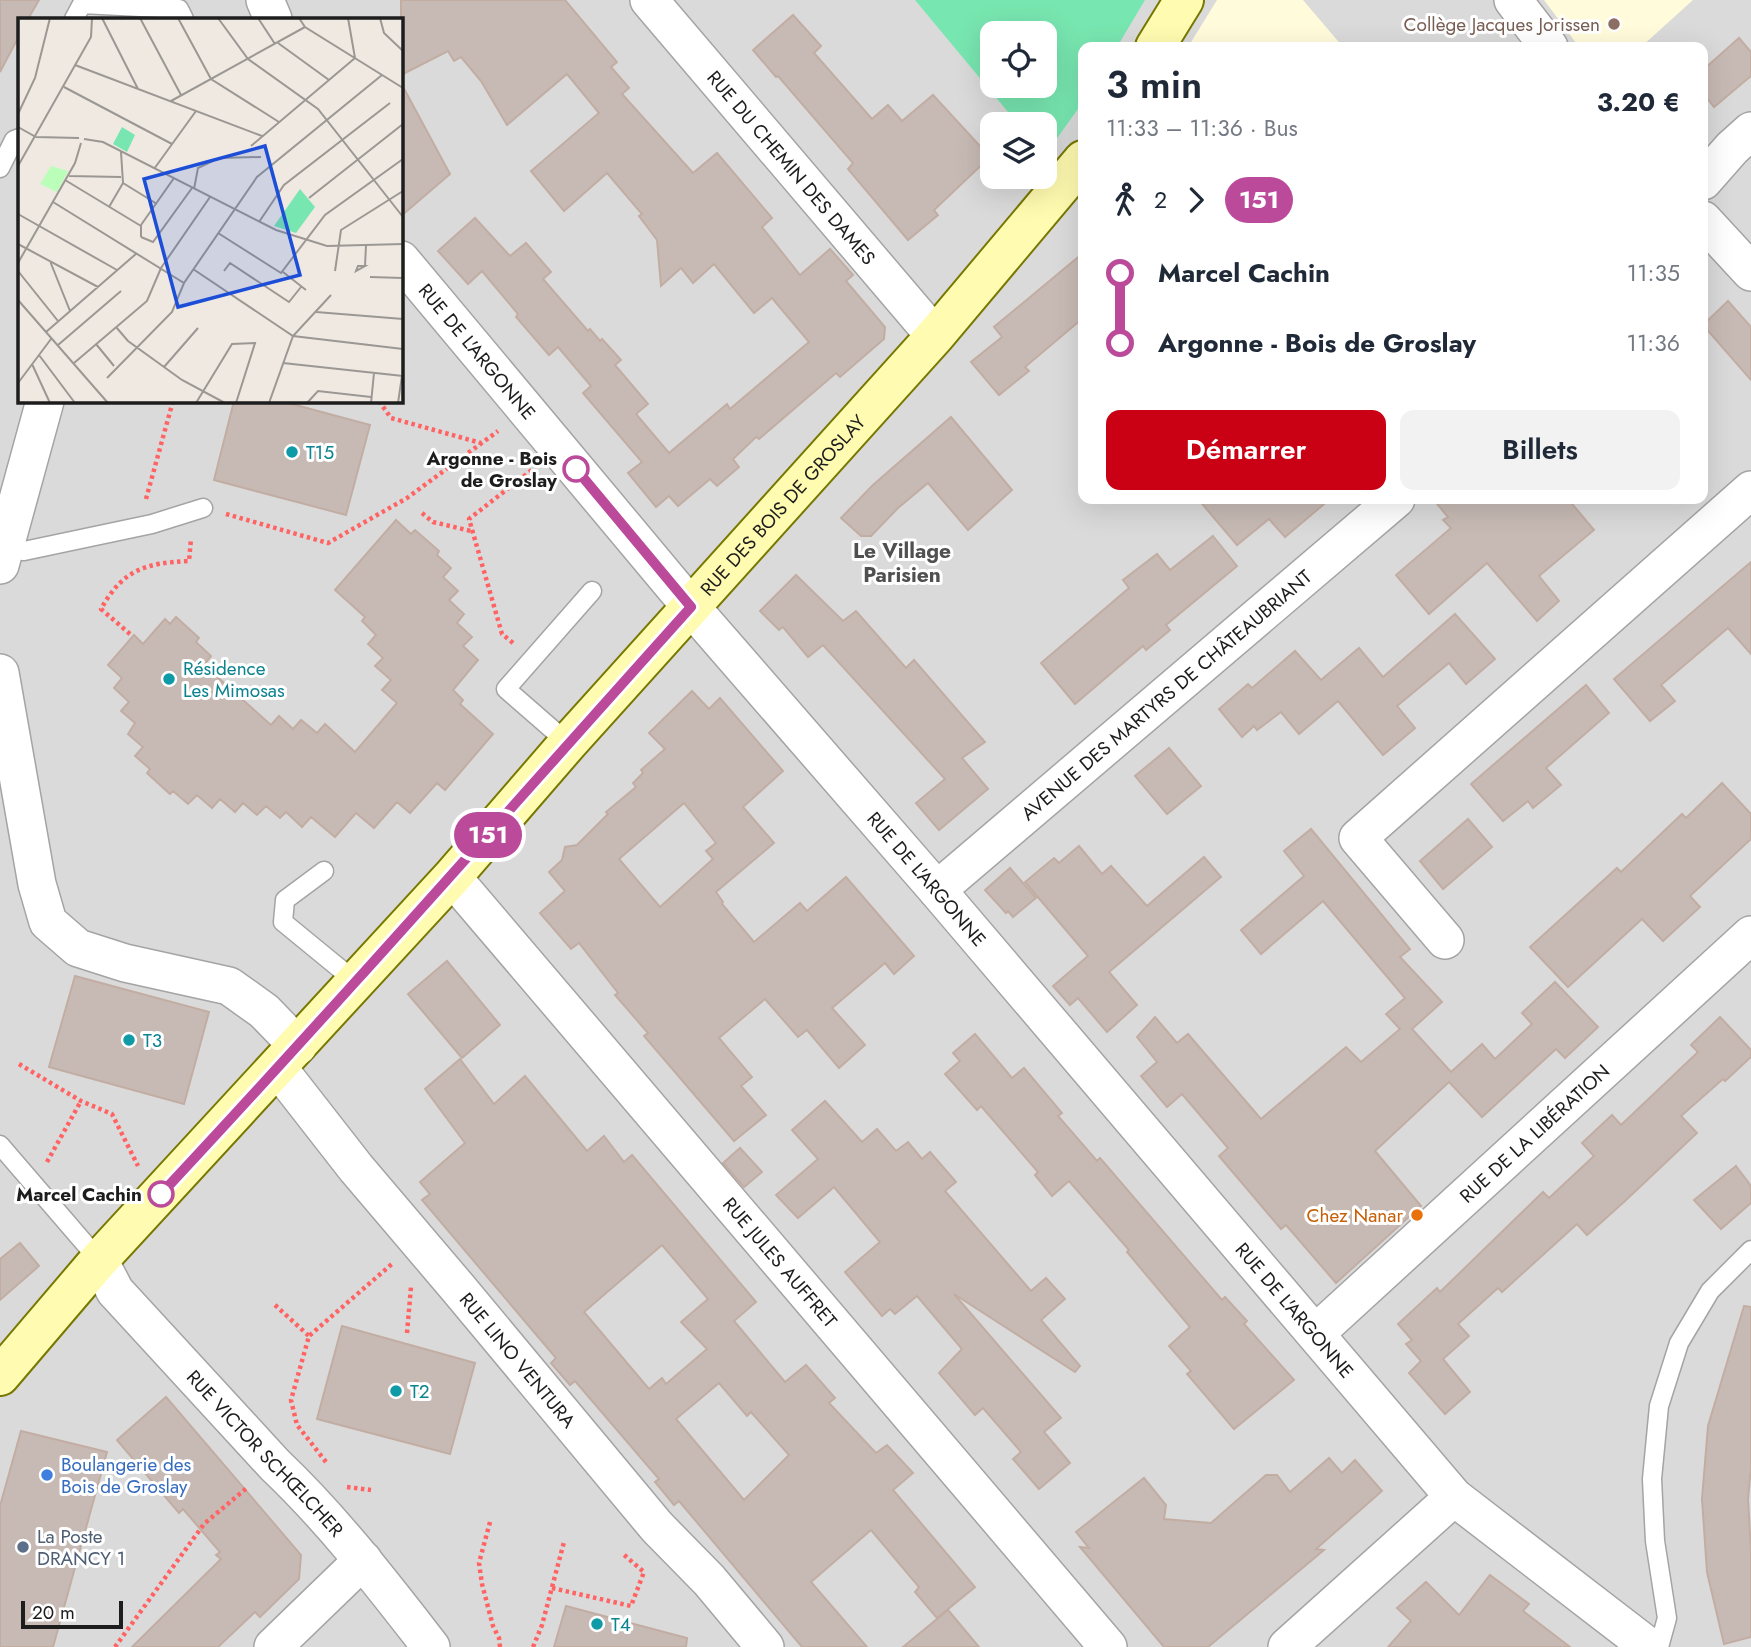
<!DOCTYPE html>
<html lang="fr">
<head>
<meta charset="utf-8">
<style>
	body { margin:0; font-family:Jost,sans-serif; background:#f2f2f3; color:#1f2937; height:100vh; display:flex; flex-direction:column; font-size:26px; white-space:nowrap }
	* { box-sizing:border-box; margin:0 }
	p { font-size:23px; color:#747a83 }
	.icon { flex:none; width:38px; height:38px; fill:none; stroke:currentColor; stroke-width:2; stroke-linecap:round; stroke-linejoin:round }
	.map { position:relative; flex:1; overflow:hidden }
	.details { position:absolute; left:1078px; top:42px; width:630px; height:462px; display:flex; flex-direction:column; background:#fff; border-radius:14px; box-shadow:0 7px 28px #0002 }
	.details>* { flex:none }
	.badge { padding:0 14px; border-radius:23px; font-size:24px; line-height:46px }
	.fabs { position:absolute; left:980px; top:21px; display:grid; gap:14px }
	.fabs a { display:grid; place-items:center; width:77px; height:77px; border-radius:14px; background:#fff; box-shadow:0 7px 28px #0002; font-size:35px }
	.scale { position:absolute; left:21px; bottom:18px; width:102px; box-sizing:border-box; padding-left:7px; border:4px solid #1d1d1d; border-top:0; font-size:19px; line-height:24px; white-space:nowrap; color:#1d1d1d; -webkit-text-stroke:5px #fff; paint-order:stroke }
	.map>.badge { position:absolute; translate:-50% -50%; box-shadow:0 0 0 4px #fff }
	.legs { display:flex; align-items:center; gap:10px; height:77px; padding:0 28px; font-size:23px }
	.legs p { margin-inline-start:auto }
	.overview { display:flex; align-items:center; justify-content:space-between; height:119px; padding:0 28px }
	h1 { font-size:38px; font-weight:600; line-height:52px }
	.action { display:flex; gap:14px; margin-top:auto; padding:14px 28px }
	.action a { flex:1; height:80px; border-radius:14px; background:#ca0015; color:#fff; font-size:28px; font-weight:600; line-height:80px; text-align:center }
	.action a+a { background:#f2f2f3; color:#1f2937 }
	ul { padding:0 28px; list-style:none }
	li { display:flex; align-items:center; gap:24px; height:70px; font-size:26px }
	li i { display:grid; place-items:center; width:10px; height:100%; margin:0 9px; background:currentColor }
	li i::after { content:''; width:18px; height:18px; margin:-9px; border:5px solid; border-radius:50%; background:#fff }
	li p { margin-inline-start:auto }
	li:first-child i { background:linear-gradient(#0000 50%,currentColor 0) }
	li:last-child i { background:linear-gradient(currentColor 50%,#0000 0) }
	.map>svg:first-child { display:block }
	.residential { fill:#dbdada; fill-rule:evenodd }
	.education { fill:#fffbdb }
	.pitch { fill:#78e6b0; fill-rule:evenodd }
	.building { fill:#c7bab5; stroke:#c2ada3; stroke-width:2; fill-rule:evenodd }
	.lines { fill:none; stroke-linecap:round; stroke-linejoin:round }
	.lane-casing { stroke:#a4a4a4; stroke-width:21 }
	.street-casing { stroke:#a4a4a4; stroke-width:40 }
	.secondary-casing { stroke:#777800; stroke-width:42 }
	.path { stroke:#ff6363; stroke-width:4.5; stroke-dasharray:3.5 3.5; stroke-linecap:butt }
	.lane { stroke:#fff; stroke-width:18 }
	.street { stroke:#fff; stroke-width:37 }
	.secondary { stroke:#fffbb0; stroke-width:38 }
	.line-1-casing { stroke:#fff; stroke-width:16 }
	.line-1 { stroke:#bb4a9b; stroke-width:10 }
	.education-dot { fill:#8d6e63; stroke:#fff; stroke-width:2.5 }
	.culture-dot { fill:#0f9aa8; stroke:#fff; stroke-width:2.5 }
	.stop-1-dot { fill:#fff; stroke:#bb4a9b; stroke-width:3.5 }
	.food-dot { fill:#e8710a; stroke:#fff; stroke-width:2.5 }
	.shop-dot { fill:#3f7fe0; stroke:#fff; stroke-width:2.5 }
	.service-dot { fill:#5c6f8a; stroke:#fff; stroke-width:2.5 }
	.labels { text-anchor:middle; stroke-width:6; stroke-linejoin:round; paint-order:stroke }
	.education-label { font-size:19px; fill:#785e54; stroke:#fff; text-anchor:end }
	.street-label { font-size:19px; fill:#1d1d1d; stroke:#fff }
	.culture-label { font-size:19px; fill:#0d838f; stroke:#fff; text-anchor:start }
	.stop-label { font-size:19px; font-weight:bold; fill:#1d1d1d; stroke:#fff; text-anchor:end }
	.food-label { font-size:19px; fill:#c56008; stroke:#fff; text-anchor:end }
	.shop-label { font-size:19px; fill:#366cbe; stroke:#fff; text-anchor:start }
	.service-label { font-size:19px; fill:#4e5e75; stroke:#fff; text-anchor:start }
	.neighbourhood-label { font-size:21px; font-weight:bold; fill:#505050; stroke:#fff }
	.inset-road { fill:none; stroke:#9b9793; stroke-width:2 }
	.view { fill:#1d4ed8; fill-opacity:0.15; stroke:#1d4ed8; stroke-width:3.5 }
	.inset-edge { fill:none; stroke:#1d1d1d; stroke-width:3.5 }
</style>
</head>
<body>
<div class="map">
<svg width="1751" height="1647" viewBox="0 0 1751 1647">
	<rect width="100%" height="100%" fill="#efe9e2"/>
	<path class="residential" d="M0,0H1751V1647H0ZM19,19H401V401H19ZM992,33H1045V86H992ZM1083,47H1703V499H1083ZM992,124H1045V177H992Z"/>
	<g class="education">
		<polygon points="1217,0 1303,0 1343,47 1188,47"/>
		<polygon points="1544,0 1693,0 1641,47 1579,47"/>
	</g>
	<path class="pitch" d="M915,0H1145L1117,47H1083V102L1045,155V124H1018ZM992,33H1045V86H992Z"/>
	<g class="building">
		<polygon points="0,0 39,0 28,19 19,19 19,36 0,72"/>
		<polygon points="401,0 565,0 617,62 611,67 629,88 622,94 693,173 717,153 772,218 762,227 800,275 830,249 853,275 846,281 885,327 884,339 840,377 836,373 759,439 756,437 733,459 739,467 717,486 710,479 678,506 669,496 656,507 628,473 642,462 583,393 591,386 558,347 549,355 516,317 518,314 482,271 468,284 438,251 475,218 510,256 526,243 551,272 543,279 588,331 590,329 600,341 602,339 621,360 615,365 648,404 636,414 669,453 727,404 730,409 809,342 772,298 754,313 714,264 693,283 681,268 661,286 657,240 639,216 642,214 607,173 564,211 531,171 599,113 567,74 507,125 481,81 461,57 454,61 448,51 401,75"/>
		<polygon points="793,15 821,46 814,53 872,119 888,105 902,121 933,95 990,157 934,210 938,215 908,240 848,169 853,163 778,76 776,77 753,50"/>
		<polygon points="1739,38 1751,52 1751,76 1714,107 1703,93 1703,70"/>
		<polygon points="401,83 450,174 401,216"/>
		<polygon points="1083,253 1083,318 1025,367 1029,371 999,395 971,362 1002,337 994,327"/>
		<polygon points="1728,301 1751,327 1751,380 1703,325"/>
		<polygon points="234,401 281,401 370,425 346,515 214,480"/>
		<polygon points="951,417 1012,490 968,530 928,483 898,508 871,536 861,536 841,518 873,485"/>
		<polygon points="1198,499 1330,499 1285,537 1269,519 1237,545"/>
		<polygon points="1433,499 1568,499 1594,530 1539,576 1559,601 1537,621 1487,563 1429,614 1396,575 1451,528 1443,520 1448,517"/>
		<polygon points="396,520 411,534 415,530 439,551 437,555 451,568 443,577 458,591 449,600 464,614 457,623 472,637 463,646 478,660 453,690 463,700 460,704 493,734 445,790 437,783 410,813 397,802 374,828 356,813 335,837 311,817 302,827 286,812 280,818 266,806 257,815 243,803 235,812 220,799 212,808 197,795 188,804 173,791 170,794 147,773 150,769 135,756 143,747 128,734 135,723 121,711 129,702 114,688 122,678 108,665 134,635 143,644 165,619 170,624 176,617 199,638 196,642 211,656 204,665 271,725 279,716 293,729 301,720 317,733 325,724 355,752 397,703 382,690 391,680 375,666 383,658 368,644 376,635 362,621 365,617 335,590"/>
		<polygon points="1213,536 1237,566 1166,625 1170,630 1146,650 1143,646 1075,704 1041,663 1129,588 1123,580 1157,554 1170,570"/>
		<polygon points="1751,562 1751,654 1728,628 1661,685 1675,701 1650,721 1614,679"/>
		<polygon points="796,575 843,621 856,611 906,668 914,660 985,742 962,758 988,789 939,830 916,803 945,779 823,645 808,657 783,627 779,630 760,611"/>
		<polygon points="1455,614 1495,659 1466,684 1449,663 1397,706 1415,728 1383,755 1338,701 1299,734 1281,712 1257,730 1254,726 1242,737 1219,709 1248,684 1252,688 1295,651 1321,680 1359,648 1383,677"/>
		<polygon points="1586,685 1609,713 1546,768 1561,785 1533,808 1528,801 1503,821 1471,784"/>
		<path d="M692,691L709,709L720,698L783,771L743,807L774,843L716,892L723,902L722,904L754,942L800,903L807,911L846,877L914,956L894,974L885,963L832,1008L865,1045L839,1068L807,1030L798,1037L765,999L719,1038L752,1077L741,1086L766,1115L734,1141L644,1036L648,1033L615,995L618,993L579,943L571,949L540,913L565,891L549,872L562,860L565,847L577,845L608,814L606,812L636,787L633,783L643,773L641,770L665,749L649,733ZM684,803L716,843L706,851L713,859L660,907L619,859Z"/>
		<polygon points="1169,748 1201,786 1167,814 1135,776"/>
		<polygon points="1722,783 1751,814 1751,839 1690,896 1700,907 1663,941 1642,919 1568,987 1530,947 1617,868 1621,872 1682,814 1686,818"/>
		<polygon points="1468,819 1492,847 1443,889 1420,861"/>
		<polygon points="1311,829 1410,949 1400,957 1442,1002 1412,1029 1451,1072 1482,1044 1495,1059 1532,1024 1522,1013 1555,982 1598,1027 1565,1058 1556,1049 1482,1117 1449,1082 1375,1151 1421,1206 1336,1283 1286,1225 1281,1229 1219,1156 1228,1148 1182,1094 1167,1107 1141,1076 1157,1062 1137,1037 1155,1017 1177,1043 1188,1034 1261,1119 1346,1047 1361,1062 1400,1029 1386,1014 1405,998 1323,901 1261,954 1241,930 1304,876 1284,851"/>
		<polygon points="1079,846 1102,874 1111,866 1147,906 1204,857 1221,877 1109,972 1137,1005 1107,1032 1078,998 1070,1005 1053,986 1088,956 1025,882 1054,858 1059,863"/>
		<polygon points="1010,868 1036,898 1013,917 1008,911 1006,913 985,890"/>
		<polygon points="447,961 500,1025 462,1058 408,994"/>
		<polygon points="75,976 209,1012 184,1104 49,1067"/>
		<polygon points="1720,1017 1751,1050 1751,1057 1725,1081 1723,1079 1681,1116 1697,1133 1625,1201 1587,1235 1577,1224 1502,1292 1498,1288 1458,1324 1469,1336 1443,1359 1470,1392 1445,1414 1409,1373 1421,1361 1406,1344 1412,1340 1398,1324 1437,1288 1440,1292 1543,1192 1549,1198 1594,1156 1582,1143 1612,1115 1621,1125 1698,1052 1691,1045"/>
		<polygon points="975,1034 1012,1078 1024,1068 1062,1113 1058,1116 1097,1161 1100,1158 1222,1300 1225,1297 1247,1321 1244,1324 1294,1380 1234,1429 1187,1374 1191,1371 1169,1346 1190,1327 1127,1252 1129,1250 1069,1181 1052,1196 1035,1175 1038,1172 981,1106 977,1110 945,1074 960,1061 953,1053"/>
		<path d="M460,1059L494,1104L525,1076L587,1151L604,1136L624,1162L632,1155L756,1302L734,1321L785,1382L806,1365L835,1398L829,1403L876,1453L887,1445L913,1473L893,1490L975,1587L937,1618L915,1592L919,1587L871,1530L811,1582L867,1647H802L679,1501L674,1505L655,1482L659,1479L575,1381L570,1385L551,1363L556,1358L422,1200L430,1194L420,1182L465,1143L425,1089ZM662,1245L708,1299L681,1322L707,1349L666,1384L662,1378L649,1389L584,1312ZM719,1383L747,1416L751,1412L789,1455L744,1500L676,1419Z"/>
		<polygon points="825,1101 862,1142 877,1129 896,1151 908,1142 922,1159 930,1152 956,1182 945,1191 1031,1291 1046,1278 1065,1299 1041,1320 1080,1366 1075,1372 954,1294 1061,1418 1044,1432 1070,1463 1039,1489 1013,1459 1021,1452 983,1408 975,1415 939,1373 962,1349 917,1296 895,1314 890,1309 882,1316 845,1272 880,1242 834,1187 798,1218 776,1195 818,1159 792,1130"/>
		<polygon points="740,1148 762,1172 744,1187 723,1163"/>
		<polygon points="1736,1166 1751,1186 1751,1203 1721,1229 1694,1200"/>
		<polygon points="20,1243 39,1266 0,1300 0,1259"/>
		<polygon points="1744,1306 1751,1307 1751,1467 1748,1499 1751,1551 1751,1637 1724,1644 1707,1572 1702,1499 1708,1426"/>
		<polygon points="342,1326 475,1363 450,1454 317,1419"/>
		<polygon points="166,1397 301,1555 299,1579 260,1617 255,1612 218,1647 132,1647 221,1559 216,1555 220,1552 183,1509 179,1513 117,1440"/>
		<polygon points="21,1431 107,1452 53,1647 0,1647 0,1506"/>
		<polygon points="1329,1458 1342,1473 1355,1460 1382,1491 1316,1549 1324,1550 1208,1647 1164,1647 1080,1547 1089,1548 1076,1532 1144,1478 1166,1505 1164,1519 1211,1523 1266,1475 1277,1475 1290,1492"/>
		<polygon points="1490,1575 1529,1604 1523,1611 1570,1647 1388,1647 1411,1621 1397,1608 1426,1582 1459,1615"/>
		<polygon points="566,1606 687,1638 686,1647 554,1647"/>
		<polygon points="948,1610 979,1647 903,1647"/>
	</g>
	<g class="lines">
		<defs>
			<g id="lane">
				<polyline points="74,19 82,4 179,9 184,19"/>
				<polyline points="0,168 14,140 19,138"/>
				<polyline points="4,548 24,551 152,524 203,508"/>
				<polyline points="568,743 506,689 592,591"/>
				<polyline points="324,871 285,900 283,922 355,981"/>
				<polyline points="0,1145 99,1260"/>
				<polyline points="1659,1647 1667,1618 1655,1541 1652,1479 1659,1406 1679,1343 1710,1291 1751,1250"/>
			</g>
			<g id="street">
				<polyline points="265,0 273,19"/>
				<path id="s1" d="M649,0L935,336"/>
				<polyline points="1513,0 1549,47"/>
				<polyline points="1703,181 1732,148 1751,131"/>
				<polyline points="1703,220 1751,272"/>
				<path id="s2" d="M401,260L691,607L937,890L1454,1497L1649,1647"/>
				<polyline points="0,565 45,401"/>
				<polyline points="0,673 37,884 48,922 78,948 125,963 229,986 264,1011 298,1046"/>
				<path id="s3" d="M452,877L1108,1647"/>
				<path id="s4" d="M937,890L1396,499"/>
				<polyline points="1445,940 1358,838 1751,490"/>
				<path id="s5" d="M278,1068L356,1168L458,1288L657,1527L709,1580L765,1647"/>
				<path id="s6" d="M99,1260L115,1291L275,1465C333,1520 382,1584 431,1647"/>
				<path id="s7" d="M1316,1333L1751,935"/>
				<polyline points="273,1647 363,1560"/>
				<polyline points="1287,1647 1454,1497"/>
			</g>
			<g id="secondary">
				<polyline points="1155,47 1184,0"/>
				<path id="s8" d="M0,1376L99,1260L452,877L568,743L935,336L1083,160"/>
			</g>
		</defs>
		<use href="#lane" class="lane-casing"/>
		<use href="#street" class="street-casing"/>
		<use href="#secondary" class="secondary-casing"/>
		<g class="path">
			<polyline points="379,401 391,418 481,443"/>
			<polyline points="146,499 173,401"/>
			<polyline points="422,513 433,522 471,531"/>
			<polyline points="226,514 328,543 407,498 498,431"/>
			<path d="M130,634L101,609C123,569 146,563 189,561L191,539"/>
			<polyline points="513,643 502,634 469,519 533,469"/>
			<polyline points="19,1064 81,1101 112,1114 138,1166"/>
			<polyline points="47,1162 81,1101"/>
			<polyline points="275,1305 309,1336"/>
			<polyline points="407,1333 411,1287"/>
			<polyline points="326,1462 297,1425 291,1400 309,1336 393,1263"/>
			<polyline points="347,1487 371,1490"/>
			<polyline points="490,1522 479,1563 482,1584 493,1626 499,1638 500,1647"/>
			<polyline points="552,1588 631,1606 644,1572 623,1554"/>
			<polyline points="115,1647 204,1524 248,1487"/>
			<polyline points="533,1647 542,1625 564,1542"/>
		</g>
		<use href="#lane" class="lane"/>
		<use href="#street" class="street"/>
		<use href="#secondary" class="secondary"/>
	</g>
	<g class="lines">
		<defs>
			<path id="line-1" d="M161,1194C341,1001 515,803 691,607L576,469"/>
		</defs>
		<use href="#line-1" class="line-1-casing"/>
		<use href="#line-1" class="line-1"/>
	</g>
	<circle class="education-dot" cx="1614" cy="24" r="7"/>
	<g class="culture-dot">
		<circle cx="292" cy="452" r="7"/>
		<circle cx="169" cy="679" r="7"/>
		<circle cx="129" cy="1040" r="7"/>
		<circle cx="396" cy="1391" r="7"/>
		<circle cx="597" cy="1624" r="7"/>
	</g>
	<g class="stop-1-dot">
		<circle cx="576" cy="469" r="12"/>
		<circle cx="161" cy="1194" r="12"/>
	</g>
	<circle class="food-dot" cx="1417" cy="1215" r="7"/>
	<circle class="shop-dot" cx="47" cy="1475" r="7"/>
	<circle class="service-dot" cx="23" cy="1547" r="7"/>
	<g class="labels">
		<g class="education-label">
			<text x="1600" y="31">Collège Jacques Jorissen</text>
		</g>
		<g class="street-label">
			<text dy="7" stroke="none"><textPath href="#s1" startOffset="220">RUE DU CHEMIN DES DAMES</textPath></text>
			<text dy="7" stroke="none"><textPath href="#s2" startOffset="119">RUE DE L'ARGONNE</textPath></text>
			<text dy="7" stroke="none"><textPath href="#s8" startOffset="1171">RUE DES BOIS DE GROSLAY</textPath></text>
			<text dy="7" stroke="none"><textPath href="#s4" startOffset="301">AVENUE DES MARTYRS DE CHÂTEAUBRIANT</textPath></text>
			<text dy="7" stroke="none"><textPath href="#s2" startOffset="812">RUE DE L'ARGONNE</textPath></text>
			<text dy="7" stroke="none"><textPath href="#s7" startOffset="296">RUE DE LA LIBÉRATION</textPath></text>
			<text dy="7" stroke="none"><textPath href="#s3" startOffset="506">RUE JULES AUFFRET</textPath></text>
			<text dy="7" stroke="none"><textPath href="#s2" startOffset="1379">RUE DE L'ARGONNE</textPath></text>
			<text dy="7" stroke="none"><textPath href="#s5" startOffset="378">RUE LINO VENTURA</textPath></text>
			<text dy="7" stroke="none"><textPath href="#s6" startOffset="256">RUE VICTOR SCHŒLCHER</textPath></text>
		</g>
		<g class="culture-label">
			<text x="306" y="459">T15</text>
			<text x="183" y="675">Résidence<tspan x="183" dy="22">Les Mimosas</tspan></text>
			<text x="143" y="1047">T3</text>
			<text x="410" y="1398">T2</text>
			<text x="611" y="1631">T4</text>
		</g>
		<g class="stop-label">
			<text x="557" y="465">Argonne - Bois<tspan x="557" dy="22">de Groslay</tspan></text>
			<text x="142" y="1201">Marcel Cachin</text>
		</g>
		<g class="food-label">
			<text x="1403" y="1222">Chez Nanar</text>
		</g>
		<g class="shop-label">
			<text x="61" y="1471">Boulangerie des<tspan x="61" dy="22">Bois de Groslay</tspan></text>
		</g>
		<g class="service-label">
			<text x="37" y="1543">La Poste<tspan x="37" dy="22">DRANCY 1</tspan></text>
		</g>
		<g class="neighbourhood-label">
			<text x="902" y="558">Le Village<tspan x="902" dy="24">Parisien</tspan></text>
		</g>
	</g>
	<g transform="translate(18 18)">
		<rect width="385" height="385" fill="#efe9e2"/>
		<path d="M33,148L50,153L39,174L22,166Z" fill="#bbfeba"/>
		<path d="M104,109L117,117L109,134L95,126ZM282,171L297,189L278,215L256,208Z" fill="#78e6b0"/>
		<path class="inset-road" d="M84,0L120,71M122,0L163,77M160,0L193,61L261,104M200,0L230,41L300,91L385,199M240,0L257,26M281,0L287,9L385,70M330,0L337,40M362,0L366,15L385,33M260,25L311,62M57,47L244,118M46,69L154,126M153,83L287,9M0,96L17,60L32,0M0,109L18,119L61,120M66,121L85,124L258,212L309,228L385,226M233,128L337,40M0,148L73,19L74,0M136,151L178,93M51,158L103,159M47,162L123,208M105,165L139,186M176,171L180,150L201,140L243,139M291,180L385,106M35,184L166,265M91,189L105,165L103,134M0,196L99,252M241,204L266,167L372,85M200,215L263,255L307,197L385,141M123,219L135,224L174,170M123,219V207L156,160M0,226L80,269M32,243L52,293M0,245L57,145L63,125M340,248H347L338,253ZM347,248L348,227M175,251L275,318L385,331M0,253L40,303M206,253L212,245L271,284L283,269M317,253L323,212L385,173M265,254L288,272M352,259L385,260M0,282L90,385M298,294L385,301M98,309L110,323L164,362L207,385M28,314L119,235M78,326L96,348M40,327L103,273M21,337L57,385M56,345L129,283L143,250L192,179M265,345L385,358M14,346L32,385M146,349L180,310M89,360L154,294L166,265L239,159L364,57M0,365L33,321M178,385L214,326L237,325L218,385M251,385L275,318L313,277M289,385L300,373L353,379M353,385L356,355M380,385L384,358"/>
		<path class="view" d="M247,128L282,257L160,289L126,161Z"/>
		<rect width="385" height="385" class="inset-edge"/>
	</g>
</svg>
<div class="fabs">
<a><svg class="icon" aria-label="locate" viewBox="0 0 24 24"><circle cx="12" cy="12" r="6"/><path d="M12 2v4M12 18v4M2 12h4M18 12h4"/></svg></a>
<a><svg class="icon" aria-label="layers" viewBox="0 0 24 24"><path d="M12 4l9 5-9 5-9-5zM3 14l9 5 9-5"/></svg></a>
</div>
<div class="scale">20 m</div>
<b class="badge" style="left:488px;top:835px;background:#bb4a9b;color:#fff">151</b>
<section class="details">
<div class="overview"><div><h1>3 min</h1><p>11:33 – 11:36 · Bus</p></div><b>3.20 €</b></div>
<div class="legs"><svg class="icon" aria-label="walk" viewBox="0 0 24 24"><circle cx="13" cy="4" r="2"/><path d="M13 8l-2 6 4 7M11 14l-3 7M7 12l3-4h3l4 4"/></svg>2<svg class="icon" aria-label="forward" viewBox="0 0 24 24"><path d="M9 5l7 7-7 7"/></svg><b class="badge" style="background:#bb4a9b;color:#fff">151</b></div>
<ul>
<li><i style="color:#bb4a9b"></i><b>Marcel Cachin</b><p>11:35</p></li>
<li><i style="color:#bb4a9b"></i><b>Argonne - Bois de Groslay</b><p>11:36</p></li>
</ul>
<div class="action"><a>Démarrer</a><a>Billets</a></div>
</section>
</div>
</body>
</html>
